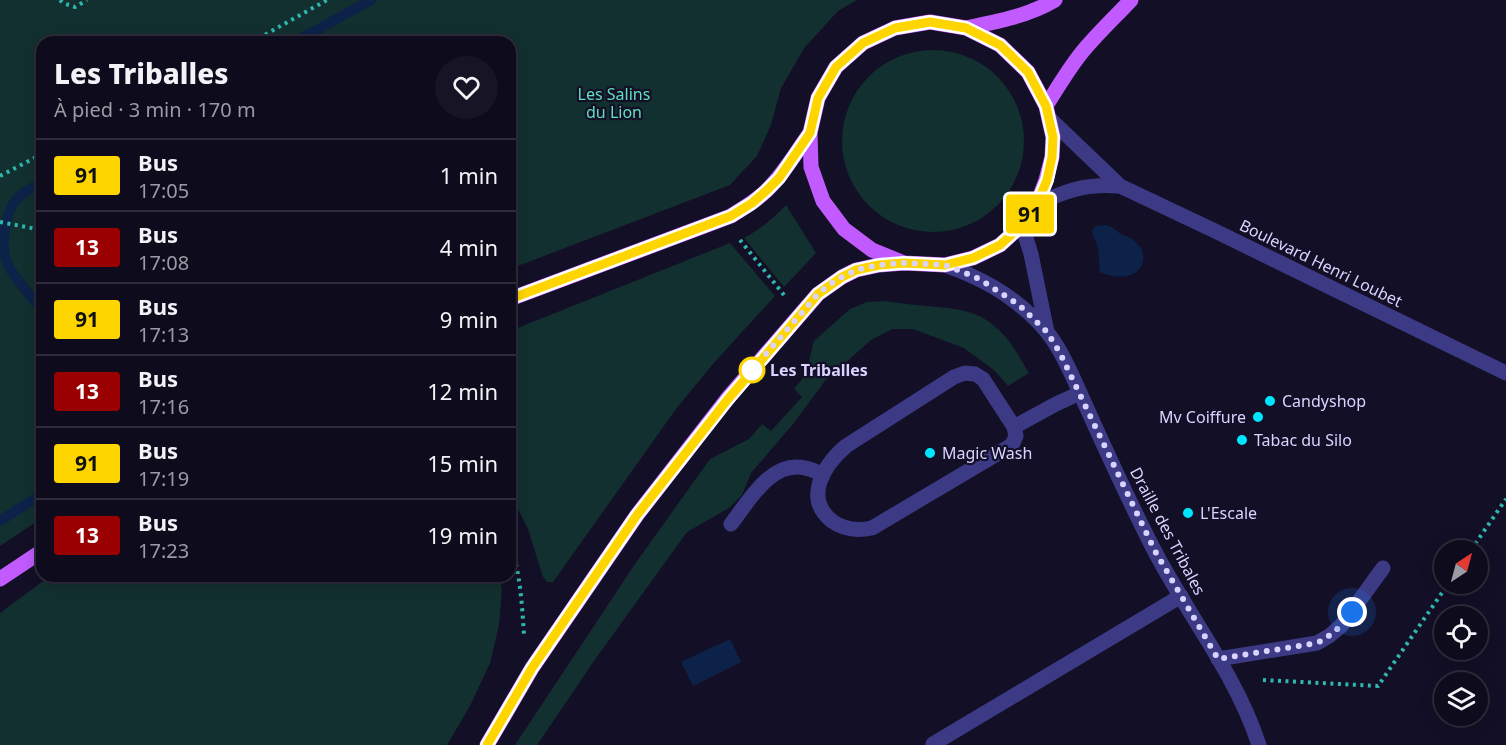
<!DOCTYPE html>
<html lang="fr">
<head>
<meta charset="utf-8">
<style>
	body { margin:0; font-family:"Noto Sans",sans-serif; background:#171425; color:#f1f3f6; height:100vh; display:flex; flex-direction:column; font-size:22px; white-space:nowrap }
	* { box-sizing:border-box; margin:0 }
	p { font-size:20px; color:#9b9ba3 }
	.icon { flex:none; width:33px; height:33px; fill:none; stroke:currentColor; stroke-width:2; stroke-linecap:round; stroke-linejoin:round }
	.map { position:relative; flex:1; overflow:hidden }
	.drawer { position:absolute; left:36px; top:36px; width:480px; height:546px; display:flex; flex-direction:column; background:#0e0b1c; border-radius:18px; box-shadow:0 3px 15px #0003,0 0 0 2px #2e2b3b }
	.drawer>* { flex:none }
	.badge { padding:0 12px; border-radius:4px; font-size:21px; line-height:39px }
	.needle { width:39px; rotate:36deg }
	.tools { position:absolute; left:1434px; top:540px; display:grid; gap:12px }
	.tools a { display:grid; place-items:center; width:54px; height:54px; border-radius:50%; background:#0e0b1c; box-shadow:0 3px 15px #0003,0 0 0 2px #2e2b3b; font-size:30px }
	.you { position:absolute; width:30px; height:30px; margin:-15px; border:4px solid #fff; border-radius:50%; background:#1a73e8; box-shadow:0 0 0 9px #1a73e833 }
	.map>.badge { position:absolute; translate:-50% -50%; box-shadow:0 0 0 3px #fff }
	.round { display:grid; place-items:center; flex:none; width:63px; height:63px; border-radius:32px; background:#171425 }
	.overview { display:flex; align-items:center; justify-content:space-between; height:102px; padding:0 18px }
	h1 { font-size:28px; font-weight:800; line-height:45px }
	ul { padding:0; list-style:none }
	li { display:flex; align-items:center; gap:18px; height:72px; padding:0 18px; border-top:2px solid #2e2b3b }
	li div { flex:1 }
	li b { display:block; font-size:22px }
	li em { font-style:normal }
	li .badge { min-width:66px; font-weight:700; text-align:center }
	.map>svg:first-child { display:block }
	.green { fill:#12302f }
	.water { fill:#0c2248 }
	.lines { fill:none; stroke-linecap:round; stroke-linejoin:round }
	.stream { stroke:#0c2248; stroke-width:10 }
	.path { stroke:#2fb8b0; stroke-width:4; stroke-dasharray:3 4.5; stroke-linecap:butt }
	.minor { stroke:#3d3a85; stroke-width:15 }
	.major { stroke:#c25bff; stroke-width:15 }
	.line-casing { stroke:#fff; stroke-width:14 }
	.line { stroke:#ffd500; stroke-width:9 }
	.walk { stroke:#d9d4ff; stroke-width:6; stroke-dasharray:0 10.8 }
	.stop-dot { fill:#fff; stroke:#ffd500; stroke-width:3 }
	.poi-dot { fill:#00e5ff; stroke:#130f26; stroke-width:2 }
	.labels { text-anchor:middle; stroke-width:4.5; stroke-linejoin:round; paint-order:stroke }
	.park-label { font-size:16px; fill:#5fe0c0; stroke:#130f26 }
	.street-label { font-size:16px; fill:#d9d4ff; stroke:#130f26 }
	.stop-label { font-size:16px; font-weight:bold; fill:#d9d4ff; stroke:#130f26; text-anchor:start }
	.poi-label { font-size:16px; fill:#d9d4ff; stroke:#130f26; text-anchor:start }
</style>
</head>
<body>
<div class="map">
<svg width="1506" height="745" viewBox="0 0 1506 745">
	<rect width="100%" height="100%" fill="#130f26"/>
	<g class="green">
		<polygon points="0,0 857,0 838,11 805,47 781,88 771,125 757,156 730,185 510,269 510,42 42,42 42,518 0,546"/>
		<circle cx="933" cy="141" r="91"/>
		<path d="M786,205L816,253L784,287L744,238C760,229 773,219 786,205Z"/>
		<polygon points="730,243 775,296 713,364 676,409 553,582 547,582 543,577 528,529 510,493 510,331"/>
		<path d="M885,301C899,303 913,305 927,306C956,309 978,309 1000,331C1012,342 1020,359 1029,373L1008,386L995,371L964,348L913,329H892L871,340L825,381L793,424L751,473L742,495L729,508L687,532L594,661L537,745H515L635,564L710,459L749,439L762,424L771,431L802,397L794,389L802,379L807,369L814,341L850,309L867,302Z"/>
		<polygon points="50,576 499,576 502,589 499,625 490,663 470,706 447,745 0,745 0,613"/>
	</g>
	<g class="water">
		<path d="M1105,225C1112,226 1115,230 1121,234C1123,236 1127,236 1130,238C1133,239 1138,245 1140,247C1143,251 1144,255 1143,261C1140,280 1113,279 1100,272L1098,248L1092,232L1093,229L1096,226Z"/>
		<polygon points="730,639 741,662 693,686 681,662"/>
	</g>
	<g class="lines">
		<g class="stream">
			<polyline points="295,42 371,0"/>
			<path d="M42,183C34,187 23,191 18,198C4,212 0,247 8,265C14,278 33,298 42,310"/>
			<polyline points="0,521 42,494"/>
		</g>
		<g class="path">
			<polyline points="60,0 63,3 75,7 87,0"/>
			<polyline points="252,42 327,0"/>
			<polyline points="0,176 42,154"/>
			<polyline points="0,222 42,230"/>
			<polyline points="740,240 784,295"/>
			<path d="M510,542C520,572 522,603 524,635"/>
			<polyline points="1471,550 1506,499"/>
			<polyline points="1263,680 1378,686 1448,584"/>
		</g>
		<g class="minor">
			<polyline points="1050,119 1120,186 1213,230 1506,373"/>
			<path d="M1037,204C1055,196 1075,187 1096,186C1104,185 1112,186 1120,186"/>
			<polyline points="1022,225 1031,254 1047,332"/>
			<path d="M945,265C955,269 965,272 974,277C1001,289 1028,309 1047,332C1062,350 1075,382 1085,404C1107,453 1129,501 1153,548C1187,614 1236,674 1259,745"/>
			<path d="M965,373L975,374L983,379L1014,427L1016,436L1012,445L872,528C857,531 844,530 832,521C803,498 824,465 846,446L954,377Z"/>
			<polyline points="1014,427 1056,404 1080,393"/>
			<path d="M731,524C749,501 771,460 805,468C811,469 817,472 822,474"/>
			<polyline points="1218,659 1317,643 1329,636 1341,626 1383,568"/>
			<polyline points="933,744 1181,596"/>
		</g>
		<g class="major">
			<path d="M966,28C996,22 1028,16 1055,0"/>
			<path d="M1046,106C1058,87 1069,68 1083,51C1098,33 1115,17 1131,0"/>
			<path d="M510,299L731,216C743,208 756,201 766,191C784,174 796,152 810,133"/>
			<polyline points="0,579 42,551"/>
			<polyline points="487,745 532,668 637,515 727,399 818,294 842,277 856,270 879,265 904,263 945,265 973,258 1000,245 1022,225 1037,204 1046,180 1052,157 1053,137 1046,106 1028,72 1000,45 966,28 930,22 895,28 863,43 836,67 818,98 810,133 811,167 823,201 844,229 872,250 904,263"/>
		</g>
	</g>
	<g class="lines">
		<defs>
			<polyline id="line" points="487,745 532,668 637,515 728,399 818,294 842,277 856,270 879,265 904,263 945,265 973,258 1000,245 1022,225 1037,204 1047,180 1052,157 1053,137 1046,106 1028,72 1000,45 966,28 930,22 895,28 863,43 836,67 818,98 810,133 779,178 766,191 752,203 731,216 510,299"/>
		</defs>
		<use href="#line" class="line-casing"/>
		<use href="#line" class="line"/>
		<path class="walk" d="M752,370L818,294L830,284L842,277L856,270L879,265L904,263L945,265L975,277L987,284L1019,305L1047,332L1060,353L1155,551L1218,659L1317,643C1332,635 1342,626 1352,612"/>
	</g>
	<circle class="stop-dot" cx="752" cy="370" r="12"/>
	<g class="poi-dot">
		<circle cx="1270" cy="401" r="6"/>
		<circle cx="1258" cy="417" r="6"/>
		<circle cx="1242" cy="440" r="6"/>
		<circle cx="930" cy="453" r="6"/>
		<circle cx="1188" cy="513" r="6"/>
	</g>
	<g class="labels">
		<g class="park-label">
			<text x="614" y="100">Les Salins<tspan x="614" dy="18">du Lion</tspan></text>
		</g>
		<g class="street-label">
			<text transform="translate(1321 263) rotate(26)" y="6">Boulevard Henri Loubet</text>
			<text transform="translate(1168 531) rotate(62)" y="6">Draille des Tribales</text>
		</g>
		<g class="stop-label">
			<text x="770" y="376">Les Triballes</text>
		</g>
		<g class="poi-label">
			<text x="1282" y="407">Candyshop</text>
			<text x="1246" y="423" text-anchor="end">Mv Coiffure</text>
			<text x="1254" y="446">Tabac du Silo</text>
			<text x="942" y="459">Magic Wash</text>
			<text x="1200" y="519">L'Escale</text>
		</g>
	</g>
</svg>
<div class="tools">
<a><svg class="needle" viewBox="-14 -14 28 28"><path d="M0-13l5 13h-10z" fill="#e53935"/><path d="M0 13l5-13h-10z" fill="#9b9ba3"/></svg></a>
<a><svg class="icon" aria-label="locate" viewBox="0 0 24 24"><circle cx="12" cy="12" r="6"/><path d="M12 2v4M12 18v4M2 12h4M18 12h4"/></svg></a>
<a><svg class="icon" aria-label="layers" viewBox="0 0 24 24"><path d="M12 4l9 5-9 5-9-5zM3 14l9 5 9-5"/></svg></a>
</div>
<div class="you" style="left:1352px;top:612px"></div>
<b class="badge" style="left:1030px;top:214px;background:#ffd500;color:#111">91</b>
<section class="drawer">
<div class="overview"><div><h1>Les Triballes</h1><p>À pied · 3 min · 170 m</p></div><a class="round"><svg class="icon" aria-label="heart" viewBox="0 0 24 24"><path d="M12 20l-8-8c-3-5 5-10 8-4 3-6 11-1 8 4z"/></svg></a></div>
<ul>
<li><span class="badge" style="background:#ffd500;color:#111">91</span><div><b>Bus</b><p>17:05</p></div><em>1 min</em></li>
<li><span class="badge" style="background:#9b0000;color:#fff">13</span><div><b>Bus</b><p>17:08</p></div><em>4 min</em></li>
<li><span class="badge" style="background:#ffd500;color:#111">91</span><div><b>Bus</b><p>17:13</p></div><em>9 min</em></li>
<li><span class="badge" style="background:#9b0000;color:#fff">13</span><div><b>Bus</b><p>17:16</p></div><em>12 min</em></li>
<li><span class="badge" style="background:#ffd500;color:#111">91</span><div><b>Bus</b><p>17:19</p></div><em>15 min</em></li>
<li><span class="badge" style="background:#9b0000;color:#fff">13</span><div><b>Bus</b><p>17:23</p></div><em>19 min</em></li>
</ul>
</section>
</div>
</body>
</html>
